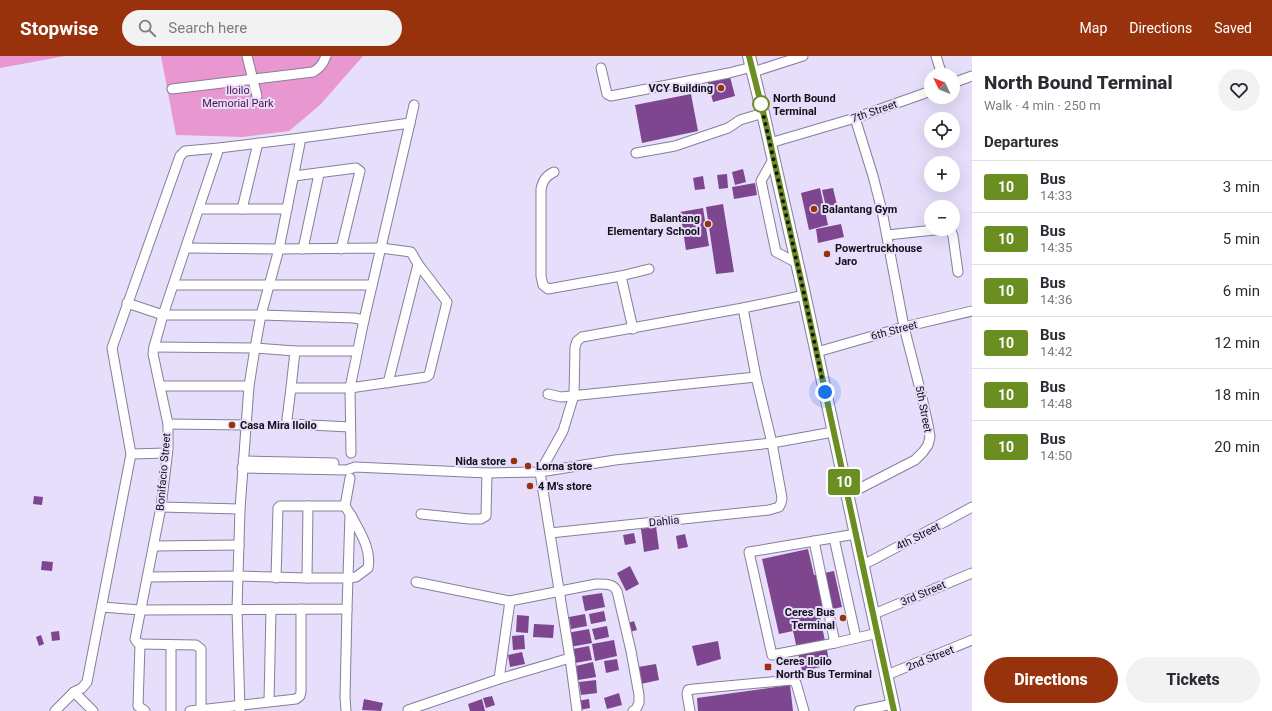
<!DOCTYPE html>
<html lang="en">
<head>
<meta charset="utf-8">
<style>
	body { margin:0; font-family:Roboto,sans-serif; background:#f2f2f3; color:#2b2b33; height:100vh; display:flex; flex-direction:column; font-size:15px; white-space:nowrap }
	* { box-sizing:border-box; margin:0 }
	p { font-size:13px; color:#7c7c81 }
	.icon { flex:none; width:22px; height:22px; fill:none; stroke:currentColor; stroke-width:2; stroke-linecap:round; stroke-linejoin:round }
	.map { position:relative; flex:1; overflow:hidden }
	.side { display:flex; flex-direction:column; background:#fff; width:300px }
	.side>* { flex:none }
	.badge { padding:0 8px; border-radius:3px; font-size:14px; line-height:26px }
	.needle { width:26px; rotate:313deg }
	.tools { position:absolute; left:924px; top:12px; display:grid; gap:8px }
	.tools a { display:grid; place-items:center; width:36px; height:36px; border-radius:50%; background:#fff; box-shadow:0 4px 16px #0002; font-size:20px }
	.you { position:absolute; width:20px; height:20px; margin:-10px; border:3px solid #fff; border-radius:50%; background:#1a73e8; box-shadow:0 0 0 6px #1a73e833 }
	.map>.badge { position:absolute; translate:-50% -50%; box-shadow:0 0 0 2px #fff }
	h2 { padding:0 12px; font-size:15px; line-height:36px }
	.round { display:grid; place-items:center; flex:none; width:42px; height:42px; border-radius:21px; background:#f2f2f3 }
	.summary { display:flex; align-items:center; justify-content:space-between; height:68px; padding:0 12px }
	h1 { font-size:19px; font-weight:800; line-height:30px }
	.primary-button { display:flex; gap:8px; margin-top:auto; padding:8px 12px }
	.primary-button a { flex:1; height:46px; border-radius:24px; background:#98320c; color:#fff; font-size:16px; font-weight:800; line-height:46px; text-align:center }
	.primary-button a+a { background:#f2f2f3; color:#2b2b33 }
	ul { padding:0; list-style:none }
	li { display:flex; align-items:center; gap:12px; height:52px; padding:0 12px; border-top:1px solid #e1e1e2 }
	li div { flex:1 }
	li b { display:block; font-size:15px }
	li em { font-style:normal }
	li .badge { min-width:44px; font-weight:700; text-align:center }
	header { display:flex; align-items:center; gap:24px; box-sizing:border-box; height:56px; padding:0 20px; background:#98320c; color:#fff }
	header strong { font-size:19px }
	nav { display:flex; gap:22px; margin-inline-start:auto; font-size:14px }
	.search { width:280px; height:36px; background:#f2f2f3; display:flex; align-items:center; gap:10px; box-sizing:border-box; padding:0 14px; border-radius:22px; color:#7c7c81; font-size:15px }
	main { display:flex; flex:1; min-height:0 }
	.map>svg:first-child { display:block }
	.green { fill:#e897d1 }
	.building { fill:#7e468f }
	.lines { fill:none; stroke-linecap:round; stroke-linejoin:round }
	.minor-casing { stroke:#867f99; stroke-width:11 }
	.major-casing { stroke:#867f99; stroke-width:14 }
	.minor { stroke:#fff; stroke-width:9 }
	.major { stroke:#fff; stroke-width:12 }
	.line-casing { stroke:#fff; stroke-width:9 }
	.line { stroke:#6b8e23; stroke-width:6 }
	.walk { stroke:#14111a; stroke-width:4; stroke-dasharray:0 7.2 }
	.poi-dot { fill:#98320c; stroke:#e6defa; stroke-width:1.5 }
	.stop-dot { fill:#fff; stroke:#6b8e23; stroke-width:2 }
	.labels { text-anchor:middle; stroke-width:4; stroke-linejoin:round; paint-order:stroke }
	.poi-label { font-size:11px; font-weight:bold; fill:#14111a; stroke:#e6defa; text-anchor:start }
	.park-label { font-size:11px; fill:#5a0f4b; stroke:#e6defa }
	.stop-label { font-size:11px; font-weight:bold; fill:#14111a; stroke:#e6defa; text-anchor:start }
	.street-label { font-size:11px; fill:#14111a; stroke:#e6defa }
</style>
</head>
<body>
<header>
<strong>Stopwise</strong>
<div class="search"><svg class="icon" aria-label="search" viewBox="0 0 24 24"><circle cx="10" cy="10" r="6"/><path d="M15 15l6 6"/></svg>Search here</div>
<nav><a>Map</a><a>Directions</a><a>Saved</a></nav>
</header>
<main>
<div class="map">
<svg width="972" height="655" viewBox="0 0 972 655">
	<rect width="100%" height="100%" fill="#e6defa"/>
	<g class="green">
		<polygon points="0,0 65,0 0,12"/>
		<polygon points="161,0 363,0 320,49 289,75 243,81 176,79"/>
	</g>
	<g class="building">
		<polygon points="729,17 735,40 713,46 707,23"/>
		<polygon points="691,38 698,75 642,87 635,49"/>
		<polygon points="743,113 746,126 735,129 732,116"/>
		<polygon points="727,118 728,132 719,133 717,119"/>
		<polygon points="703,120 705,133 695,134 693,122"/>
		<polygon points="755,127 757,139 734,143 732,131"/>
		<polygon points="820,132 828,169 809,174 801,137"/>
		<polygon points="833,132 837,149 826,151 822,134"/>
		<polygon points="723,148 734,216 716,218 706,151"/>
		<polygon points="703,152 709,190 686,194 680,156"/>
		<polygon points="841,168 844,181 818,187 816,173"/>
		<polygon points="34,440 43,441 42,449 33,448"/>
		<polygon points="656,470 659,493 644,496 641,473"/>
		<polygon points="634,477 636,487 625,489 623,479"/>
		<polygon points="685,478 688,491 678,493 676,480"/>
		<polygon points="808,493 814,519 834,515 842,551 819,556 830,609 802,615 793,575 779,578 762,503"/>
		<polygon points="42,505 53,506 52,515 41,514"/>
		<polygon points="630,510 639,528 626,535 617,517"/>
		<polygon points="602,537 605,551 585,555 582,540"/>
		<polygon points="604,555 606,565 591,568 589,558"/>
		<polygon points="585,558 587,570 571,573 569,561"/>
		<polygon points="517,559 529,560 528,577 516,576"/>
		<polygon points="634,565 637,574 630,576 628,567"/>
		<polygon points="534,568 554,569 553,582 533,581"/>
		<polygon points="607,570 609,581 595,584 592,573"/>
		<polygon points="589,573 592,587 570,591 567,577"/>
		<polygon points="59,575 60,584 52,585 51,576"/>
		<polygon points="41,579 44,588 39,590 36,581"/>
		<polygon points="524,579 525,593 513,594 512,580"/>
		<polygon points="614,584 617,600 595,605 592,588"/>
		<polygon points="718,585 721,603 697,610 692,590"/>
		<polygon points="589,590 592,604 575,607 573,593"/>
		<polygon points="522,596 525,608 510,611 508,599"/>
		<polygon points="617,603 619,614 606,617 604,605"/>
		<polygon points="593,606 596,621 578,624 576,610"/>
		<polygon points="656,608 659,624 641,628 638,611"/>
		<polygon points="596,624 597,637 581,639 579,626"/>
		<polygon points="790,629 793,655 698,655 697,642"/>
		<polygon points="619,637 622,649 607,653 604,642"/>
		<polygon points="492,640 495,649 486,652 483,642"/>
		<polygon points="364,643 383,647 381,655 362,654"/>
		<polygon points="482,643 485,655 470,655 468,648"/>
		<polygon points="589,643 590,652 579,654 577,645"/>
	</g>
	<g class="lines">
		<defs>
			<g id="minor">
				<polyline points="247,0 257,40"/>
				<polyline points="936,0 942,19"/>
				<polyline points="601,12 607,38 611,40 729,17 752,11"/>
				<polyline points="753,16 803,0"/>
				<polyline points="953,27 972,20"/>
				<path d="M172,33L313,16C320,12 323,8 326,0"/>
				<polyline points="410,67 414,49"/>
				<polyline points="770,87 855,62 931,35"/>
				<polyline points="636,97 675,90 728,72 740,64 763,57"/>
				<polyline points="774,102 761,125 776,196 797,207"/>
				<path d="M554,116C546,120 543,124 541,133V220L543,229L548,233L621,220L649,213"/>
				<polyline points="294,120 356,112 360,115 341,193"/>
				<polyline points="199,153 287,153"/>
				<polyline points="242,153 258,87"/>
				<polyline points="948,173 951,175 953,180 958,216"/>
				<polyline points="887,179 944,173"/>
				<polyline points="186,192 279,193 381,192 411,196 418,208 447,246 429,319 426,321 350,332 291,332 287,363 287,366 290,368 350,371"/>
				<polyline points="303,193 319,118"/>
				<polyline points="621,220 633,273"/>
				<polyline points="174,229 372,229"/>
				<polyline points="127,247 163,259 261,259 354,262 364,264 350,332 351,397"/>
				<polyline points="154,291 255,292 295,295 357,295"/>
				<polyline points="817,296 904,271 972,255"/>
				<polyline points="388,327 418,208"/>
				<polyline points="160,330 249,330"/>
				<polyline points="291,332 295,295"/>
				<polyline points="548,338 561,341 756,321"/>
				<polyline points="168,368 246,369"/>
				<polyline points="131,398 167,397"/>
				<polyline points="243,405 334,407"/>
				<polyline points="242,412 347,414 355,411 487,417 540,416 615,404 772,387 833,376"/>
				<polyline points="847,439 915,404 923,396 928,389 930,381 928,369 921,337 904,271 882,155 873,120 855,62"/>
				<polyline points="161,451 240,453"/>
				<polyline points="421,458 469,463 481,463 486,460 487,417"/>
				<polyline points="550,477 769,454 779,451 781,447 782,442 772,387 756,321 743,252"/>
				<polyline points="856,478 749,496 772,599 835,587 878,577"/>
				<polyline points="834,482 856,582"/>
				<polyline points="814,485 835,587"/>
				<polyline points="154,490 239,489"/>
				<polyline points="863,509 939,469 972,451"/>
				<path d="M148,521L239,520L307,522H348L356,521L368,512C372,493 359,475 351,459"/>
				<polyline points="276,522 278,452 280,450 345,450"/>
				<polyline points="307,522 308,450"/>
				<path d="M416,526L510,545L596,528C604,528 613,527 617,535L631,595L639,639V647L636,653L633,655"/>
				<polyline points="102,551 140,554 347,553 350,458 345,450 350,422"/>
				<polyline points="874,558 972,517"/>
				<polyline points="140,588 196,589 201,593 201,654"/>
				<polyline points="171,589 171,655"/>
				<polyline points="887,619 972,584"/>
				<polyline points="499,623 570,602"/>
				<polyline points="74,636 93,655"/>
				<polyline points="269,645 271,554"/>
				<polyline points="55,655 74,636 82,632 87,626 131,398 112,292 180,100 185,95 219,92 301,82"/>
				<polyline points="145,655 138,650 140,588 137,586 135,583 161,451 168,393 168,368 153,298 154,291 163,259 219,92"/>
				<polyline points="190,655 296,643 300,640 301,636 301,553"/>
				<polyline points="240,655 237,553 240,453 249,330 255,292 261,259 279,193 301,82 410,67 364,264"/>
				<polyline points="346,655 345,641 347,553"/>
				<polyline points="408,655 408,654 499,623 510,545"/>
				<polyline points="577,655 570,602 540,416 563,375 574,339 575,291 577,285 582,281 743,252 805,239"/>
				<polyline points="690,655 687,638 688,634 694,633 792,624 796,627 804,655"/>
				<polyline points="859,655 893,648"/>
			</g>
			<polyline id="major" points="749,0 763,57 803,233 894,655"/>
		</defs>
		<use href="#minor" class="minor-casing"/>
		<use href="#major" class="major-casing"/>
		<use href="#minor" class="minor"/>
		<use href="#major" class="major"/>
	</g>
	<g class="lines">
		<defs>
			<polyline id="line" points="749,0 766,68 803,233 894,655"/>
		</defs>
		<use href="#line" class="line-casing"/>
		<use href="#line" class="line"/>
		<polyline class="walk" points="761,48 760,44 803,233 825,336"/>
	</g>
	<g class="poi-dot">
		<circle cx="721" cy="32" r="4"/>
		<circle cx="814" cy="153" r="4"/>
		<circle cx="708" cy="168" r="4"/>
		<circle cx="827" cy="198" r="4"/>
		<circle cx="232" cy="369" r="4"/>
		<circle cx="514" cy="405" r="4"/>
		<circle cx="528" cy="410" r="4"/>
		<circle cx="530" cy="430" r="4"/>
		<circle cx="843" cy="562" r="4"/>
		<rect x="764" y="607" width="8" height="8" rx="2"/>
	</g>
	<circle class="stop-dot" cx="761" cy="48" r="8"/>
	<g class="labels">
		<g class="poi-label">
			<text x="713" y="36" text-anchor="end">VCY Building</text>
			<text x="822" y="157">Balantang Gym</text>
			<text x="700" y="166" text-anchor="end">Balantang<tspan x="700" dy="13">Elementary School</tspan></text>
			<text x="835" y="196">Powertruckhouse<tspan x="835" dy="13">Jaro</tspan></text>
			<text x="240" y="373">Casa Mira Iloilo</text>
			<text x="506" y="409" text-anchor="end">Nida store</text>
			<text x="536" y="414">Lorna store</text>
			<text x="538" y="434">4 M's store</text>
			<text x="835" y="560" text-anchor="end">Ceres Bus<tspan x="835" dy="13">Terminal</tspan></text>
			<text x="776" y="609">Ceres Iloilo<tspan x="776" dy="13">North Bus Terminal</tspan></text>
		</g>
		<g class="park-label">
			<text x="238" y="38">Iloilo<tspan x="238" dy="13">Memorial Park</tspan></text>
		</g>
		<g class="stop-label">
			<text x="773" y="46">North Bound<tspan x="773" dy="13">Terminal</tspan></text>
		</g>
		<g class="street-label">
			<text transform="translate(874 55) rotate(-19)" y="4">7th Street</text>
			<text transform="translate(894 274) rotate(-15)" y="4">6th Street</text>
			<text transform="translate(924 353) rotate(79)" y="4">5th Street</text>
			<text transform="translate(163 416) rotate(-85)" y="4">Bonifacio Street</text>
			<text transform="translate(664 465) rotate(-6)" y="4">Dahlia</text>
			<text transform="translate(918 480) rotate(-27)" y="4">4th Street</text>
			<text transform="translate(923 537) rotate(-23)" y="4">3rd Street</text>
			<text transform="translate(930 602) rotate(-22)" y="4">2nd Street</text>
		</g>
	</g>
</svg>
<div class="tools">
<a><svg class="needle" viewBox="-14 -14 28 28"><path d="M0-13l5 13h-10z" fill="#e53935"/><path d="M0 13l5-13h-10z" fill="#7c7c81"/></svg></a>
<a><svg class="icon" aria-label="locate" viewBox="0 0 24 24"><circle cx="12" cy="12" r="6"/><path d="M12 2v4M12 18v4M2 12h4M18 12h4"/></svg></a>
<a>+</a>
<a>−</a>
</div>
<div class="you" style="left:825px;top:336px"></div>
<b class="badge" style="left:844px;top:426px;background:#6b8e23;color:#fff">10</b>
</div>
<section class="side">
<div class="summary"><div><h1>North Bound Terminal</h1><p>Walk · 4 min · 250 m</p></div><a class="round"><svg class="icon" aria-label="heart" viewBox="0 0 24 24"><path d="M12 20l-8-8c-3-5 5-10 8-4 3-6 11-1 8 4z"/></svg></a></div>
<h2>Departures</h2>
<ul>
<li><span class="badge" style="background:#6b8e23;color:#fff">10</span><div><b>Bus</b><p>14:33</p></div><em>3 min</em></li>
<li><span class="badge" style="background:#6b8e23;color:#fff">10</span><div><b>Bus</b><p>14:35</p></div><em>5 min</em></li>
<li><span class="badge" style="background:#6b8e23;color:#fff">10</span><div><b>Bus</b><p>14:36</p></div><em>6 min</em></li>
<li><span class="badge" style="background:#6b8e23;color:#fff">10</span><div><b>Bus</b><p>14:42</p></div><em>12 min</em></li>
<li><span class="badge" style="background:#6b8e23;color:#fff">10</span><div><b>Bus</b><p>14:48</p></div><em>18 min</em></li>
<li><span class="badge" style="background:#6b8e23;color:#fff">10</span><div><b>Bus</b><p>14:50</p></div><em>20 min</em></li>
</ul>
<div class="primary-button"><a>Directions</a><a>Tickets</a></div>
</section>
</main>
</body>
</html>
